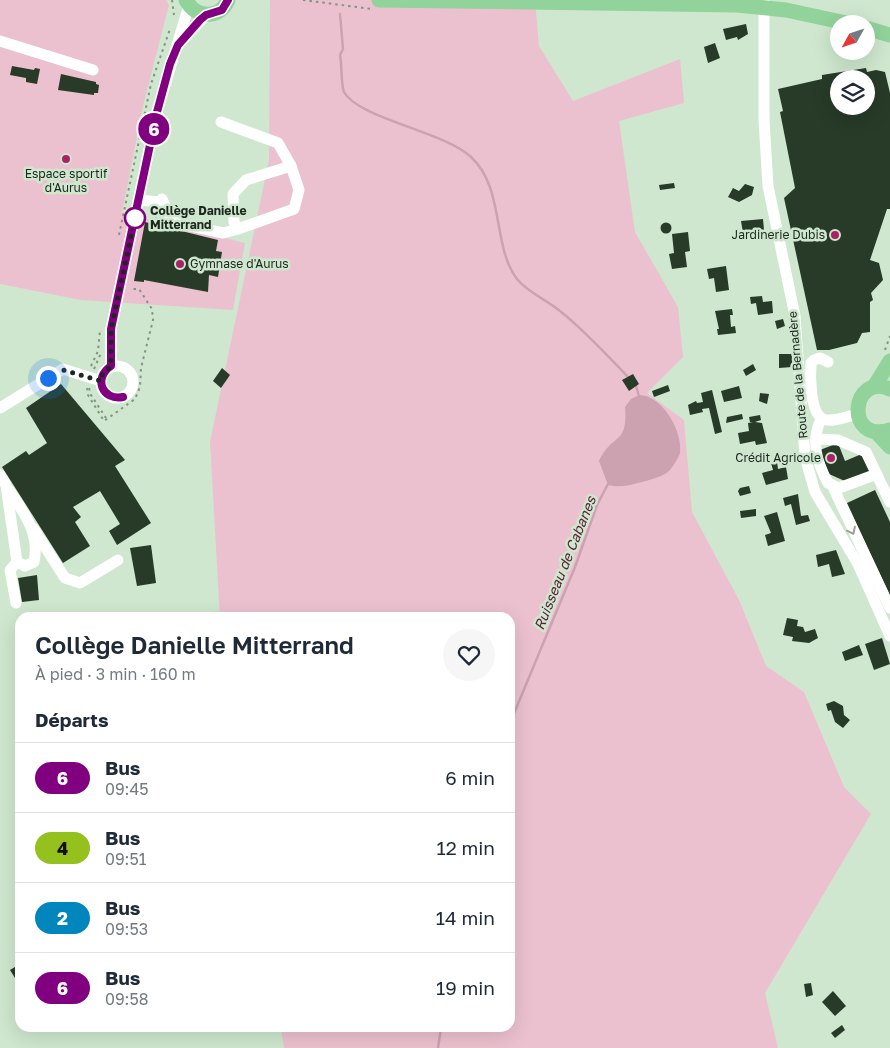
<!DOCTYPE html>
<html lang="fr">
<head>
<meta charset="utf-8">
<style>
	body { margin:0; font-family:"Golos Text",sans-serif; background:#f6f6f7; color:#1f2937; height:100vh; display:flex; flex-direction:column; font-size:19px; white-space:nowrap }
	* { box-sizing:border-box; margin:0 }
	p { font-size:16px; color:#747a83 }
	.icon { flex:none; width:28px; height:28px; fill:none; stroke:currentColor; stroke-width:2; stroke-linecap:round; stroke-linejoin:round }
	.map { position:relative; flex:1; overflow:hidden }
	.drawer { position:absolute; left:15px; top:612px; width:500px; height:420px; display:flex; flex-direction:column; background:#fff; border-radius:15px; box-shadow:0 5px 20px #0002 }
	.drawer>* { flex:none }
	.badge { padding:0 10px; border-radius:16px; font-size:18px; line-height:32px }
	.needle { width:32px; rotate:230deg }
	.buttons { position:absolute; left:830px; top:15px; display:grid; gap:10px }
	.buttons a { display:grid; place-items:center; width:45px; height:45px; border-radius:50%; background:#fff; box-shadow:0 5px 20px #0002; font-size:25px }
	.you { position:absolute; width:25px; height:25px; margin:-12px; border:4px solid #fff; border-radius:50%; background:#1a73e8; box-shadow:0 0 0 8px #1a73e833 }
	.map>.badge { position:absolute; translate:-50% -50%; box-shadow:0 0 0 2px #fff }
	h2 { padding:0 20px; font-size:19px; line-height:45px }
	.round { display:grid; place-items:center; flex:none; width:52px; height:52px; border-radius:26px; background:#f6f6f7 }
	.headline { display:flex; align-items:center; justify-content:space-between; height:85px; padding:0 20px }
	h1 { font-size:24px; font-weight:600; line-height:38px }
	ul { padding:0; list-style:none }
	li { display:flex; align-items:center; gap:15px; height:70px; padding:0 20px; border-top:1px solid #e0e1e3 }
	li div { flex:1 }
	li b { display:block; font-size:19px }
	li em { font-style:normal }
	li .badge { min-width:55px; font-weight:700; text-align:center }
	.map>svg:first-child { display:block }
	.green { fill:#ecc1cf }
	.water { fill:#cca1b0 }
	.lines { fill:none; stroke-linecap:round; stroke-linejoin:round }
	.stream { stroke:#cca1b0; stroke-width:2.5 }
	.building { fill:#273b28; fill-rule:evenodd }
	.path { stroke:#829482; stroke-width:2; stroke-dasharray:2.5 4; stroke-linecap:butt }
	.minor { stroke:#fff; stroke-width:11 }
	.major { stroke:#91d39a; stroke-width:15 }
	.oneway { stroke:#999e9a }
	.line-casing { stroke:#fff; stroke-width:11 }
	.line { stroke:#800080; stroke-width:8 }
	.walk { stroke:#1d271e; stroke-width:5; stroke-dasharray:0 9 }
	.poi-dot { fill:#aa2165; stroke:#cee7ce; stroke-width:2 }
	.stop-dot { fill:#fff; stroke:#800080; stroke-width:2.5 }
	.labels { text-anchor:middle; stroke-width:5; stroke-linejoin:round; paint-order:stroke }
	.poi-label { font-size:12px; fill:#1d271e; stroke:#cee7ce; text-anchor:end }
	.stop-label { font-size:12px; font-weight:bold; fill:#1d271e; stroke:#cee7ce; text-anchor:start }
	.street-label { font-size:12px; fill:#1d271e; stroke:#cee7ce }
	.water-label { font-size:14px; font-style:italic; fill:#5a233a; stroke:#cee7ce }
</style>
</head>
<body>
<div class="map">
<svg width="890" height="1048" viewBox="0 0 890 1048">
	<rect width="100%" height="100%" fill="#cee7ce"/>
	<g class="green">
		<polygon points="0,0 166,0 169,5 143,106 122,213 245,243 233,310 81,300 0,284"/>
		<polygon points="270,0 535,0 539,46 573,101 680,59 684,103 619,121 635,232 678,307 683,357 647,393 684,420 692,512 739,600 766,666 804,692 844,787 871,814 765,993 778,1048 284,1048 281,1028 510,1028 510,618 220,618 210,442 269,160"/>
	</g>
	<path class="water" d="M639,395C662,395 683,431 680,453C679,457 673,466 670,470C665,476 649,480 642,482C630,485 620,488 608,485L599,461C613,432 628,446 625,407L631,399Z"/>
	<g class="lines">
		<g class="stream">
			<path d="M340,14L343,49L340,55C342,65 341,86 344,92C358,118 445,132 471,157C505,188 492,247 517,279C527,292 547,300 560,311C584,330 606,354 628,377"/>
			<polyline points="636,386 639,396"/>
			<polyline points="510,723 575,567 597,505 608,484"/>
			<polyline points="438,1048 441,1028"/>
		</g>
	</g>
	<g class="building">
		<polygon points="746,24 748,34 738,40 737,37 726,40 723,29"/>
		<polygon points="715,43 720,58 708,63 704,47"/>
		<polygon points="12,66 34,70 35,68 40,69 37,84 26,82 26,78 10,75"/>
		<path d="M866,68L867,72L876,70L885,72L890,93V209H887L870,260L879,263L883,280L871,293L873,300L870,302V332L862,333L857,343L829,350H817L784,198L795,188L780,112L783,111L778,89L822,79V75ZM839,79H866V106H839Z"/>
		<polygon points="61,74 96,82 96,84 99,85 98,93 94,93 94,95 58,90"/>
		<polygon points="674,183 675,188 660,190 659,185"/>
		<polygon points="745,184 754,187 752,195 739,202 728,197 733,188 739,191"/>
		<polygon points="763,219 764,230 743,233 741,221"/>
		<polygon points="145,222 218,240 216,251 222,252 218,277 209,275 208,292 144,280 144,282 134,281"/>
		<circle cx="666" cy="228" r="5.5"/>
		<polygon points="688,232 690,251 685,252 687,267 672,269 669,254 674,253 672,234"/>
		<polygon points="726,266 729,290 716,292 714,278 709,279 707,269"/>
		<polygon points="762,296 763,302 772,301 773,313 758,315 756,303 751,304 750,297"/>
		<polygon points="732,309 733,315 730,315 731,327 735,326 736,333 718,335 717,329 719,329 715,311"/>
		<polygon points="783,319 785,326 777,329 775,321"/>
		<polygon points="779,354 793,354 792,367 779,368"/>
		<polygon points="753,364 756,370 746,376 743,370"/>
		<polygon points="222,368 230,375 221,388 213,381"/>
		<polygon points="633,374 639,384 629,391 622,380"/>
		<polygon points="61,384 125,460 115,466 151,523 117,545 109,531 120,524 100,491 73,507 81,517 75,522 90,546 63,563 2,467 26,451 29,455 47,443 26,408"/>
		<polygon points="668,385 670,391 654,397 652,391"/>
		<polygon points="739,386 742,398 724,402 721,391"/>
		<polygon points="712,390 722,432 715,434 709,408 702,409 703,412 690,415 688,405 696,401 697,403 703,402 701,393"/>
		<polygon points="760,393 769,394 767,404 759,401"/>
		<polygon points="742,414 743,419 726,423 727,417"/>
		<polygon points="760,415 761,420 755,422 762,423 767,443 756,445 755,441 740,444 738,433 749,431 748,423 753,422 750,422 749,417"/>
		<polygon points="838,443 845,461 864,453 873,471 847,482 829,474 820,450"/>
		<polygon points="777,462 778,469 786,467 788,479 766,485 762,473 773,470 771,463"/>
		<polygon points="749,486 751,493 740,496 738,491 740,488"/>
		<polygon points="875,490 890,522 890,596 847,503"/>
		<polygon points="798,494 801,516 808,515 810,521 796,525 791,504 785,506 783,498"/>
		<polygon points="756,509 756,516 741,518 740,511"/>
		<polygon points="777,512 785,541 768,546 765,535 771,533 764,516"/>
		<polygon points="151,545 156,583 137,586 130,548"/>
		<polygon points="836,550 845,574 832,577 829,564 818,567 816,555"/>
		<polygon points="37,575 39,600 22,602 18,578"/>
		<polygon points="787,618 798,620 797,626 803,627 805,632 815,629 818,638 809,643 792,641 793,637 783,635"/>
		<polygon points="882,638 890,664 874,670 865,644"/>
		<polygon points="859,645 863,655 845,661 842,652"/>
		<polygon points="834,701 843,706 844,715 850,720 843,728 835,722 831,710 828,711 826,704"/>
		<polygon points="20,964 20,986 10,970"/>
		<polygon points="811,983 813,995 806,997 804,984"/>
		<polygon points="833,991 846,1006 835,1016 822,1002"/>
		<polygon points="842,1025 845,1030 835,1038 831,1033"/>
	</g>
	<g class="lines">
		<g class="path">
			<polyline points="172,0 174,15"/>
			<polyline points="303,0 372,9"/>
			<polyline points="151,212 156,214 155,224"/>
			<polyline points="119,235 151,84 170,29"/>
			<polyline points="885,350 890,336"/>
			<polyline points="91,366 98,351 100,330"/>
			<polyline points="94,369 101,353"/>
			<polyline points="87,388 88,395 104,421 135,399 140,387 141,368 153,320 152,309 139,289 130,289"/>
			<polyline points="89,388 91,395 106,418"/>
		</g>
		<g class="minor">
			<polyline points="764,0 764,120 768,186 795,316 805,457 815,492 858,564 890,636"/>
			<polyline points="0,41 93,70"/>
			<polyline points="178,45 206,15"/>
			<polyline points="139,200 160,202 162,199 172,222 223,233 238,229 294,209 299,190 291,166 278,143 221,122"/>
			<polyline points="238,229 234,222 233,194 246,180 291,166"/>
			<path d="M828,362L820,358L814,360L811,363C810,376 810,413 823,419C832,423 848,416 858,414"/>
			<circle cx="117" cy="382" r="16"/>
			<polyline points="111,366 111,329 157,112 189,5"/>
			<polyline points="0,408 63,369 101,381"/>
			<path d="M821,419C810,441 817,463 828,483L839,488L877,474"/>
			<polyline points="817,439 838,440 866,452 890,502"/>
			<polyline points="0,475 6,485 17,562 10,570 16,603"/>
			<polyline points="833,487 890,608"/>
			<path d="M9,490C24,513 40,533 34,562L25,566L17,562"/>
			<polyline points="33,528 65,578 80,583 118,560"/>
		</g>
		<g class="major">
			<path d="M186,0C195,18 220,20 228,0"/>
			<polyline points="379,0 737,5 786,10 851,24"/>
			<polyline points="866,28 890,35"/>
			<polyline points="874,387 890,361"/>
			<path d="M890,389C851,372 844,444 890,430"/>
			<polyline points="876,432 890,447"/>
		</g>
	</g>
	<defs><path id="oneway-chevron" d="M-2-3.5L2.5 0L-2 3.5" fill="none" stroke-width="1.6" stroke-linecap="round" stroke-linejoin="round" transform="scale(1.25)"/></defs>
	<use class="oneway" href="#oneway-chevron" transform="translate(852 531) rotate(64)"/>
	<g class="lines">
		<defs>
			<path id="line" d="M123,397C102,401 93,378 111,366V329L157,112L170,64L178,45L200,20L206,15L222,10L228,0"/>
		</defs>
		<use href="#line" class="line-casing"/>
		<use href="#line" class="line"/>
		<polyline class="walk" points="48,378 63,370 101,381 102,375 111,366 111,329 135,218"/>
	</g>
	<g class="poi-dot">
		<circle cx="66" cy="159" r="5"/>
		<circle cx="835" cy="235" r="5"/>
		<circle cx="180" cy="264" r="5"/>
		<circle cx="831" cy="458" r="5"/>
	</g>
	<circle class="stop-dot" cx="135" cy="218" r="10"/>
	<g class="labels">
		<g class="poi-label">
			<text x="66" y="178" text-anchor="middle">Espace sportif<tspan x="66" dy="14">d'Aurus</tspan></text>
			<text x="825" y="239">Jardinerie Dubis</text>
			<text x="190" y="268" text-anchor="start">Gymnase d'Aurus</text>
			<text x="821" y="462">Crédit Agricole</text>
		</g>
		<g class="stop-label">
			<text x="150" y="215">Collège Danielle<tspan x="150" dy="14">Mitterrand</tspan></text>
		</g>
		<g class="street-label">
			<text transform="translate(798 375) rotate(-95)" y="4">Route de la Bernadère</text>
		</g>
		<g class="water-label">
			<text transform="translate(565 563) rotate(-68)" y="5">Ruisseau de Cabanes</text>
		</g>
	</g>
</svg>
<div class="buttons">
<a><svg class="needle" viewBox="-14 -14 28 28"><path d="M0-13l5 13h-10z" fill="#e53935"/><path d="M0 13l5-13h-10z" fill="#747a83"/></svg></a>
<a><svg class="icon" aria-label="layers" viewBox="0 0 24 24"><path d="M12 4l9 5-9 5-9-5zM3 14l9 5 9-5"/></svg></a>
</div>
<div class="you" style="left:48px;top:378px"></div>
<b class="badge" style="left:154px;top:129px;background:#800080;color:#fff">6</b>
<section class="drawer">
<div class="headline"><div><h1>Collège Danielle Mitterrand</h1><p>À pied · 3 min · 160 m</p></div><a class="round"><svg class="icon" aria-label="heart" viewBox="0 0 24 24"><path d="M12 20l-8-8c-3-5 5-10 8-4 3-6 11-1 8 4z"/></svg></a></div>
<h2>Départs</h2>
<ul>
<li><span class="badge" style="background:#800080;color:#fff">6</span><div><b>Bus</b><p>09:45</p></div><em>6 min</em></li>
<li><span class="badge" style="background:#95c11f;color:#111">4</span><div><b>Bus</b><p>09:51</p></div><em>12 min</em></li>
<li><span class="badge" style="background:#0086bd;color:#fff">2</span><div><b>Bus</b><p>09:53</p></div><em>14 min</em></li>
<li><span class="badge" style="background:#800080;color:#fff">6</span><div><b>Bus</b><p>09:58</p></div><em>19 min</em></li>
</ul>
</section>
</div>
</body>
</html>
